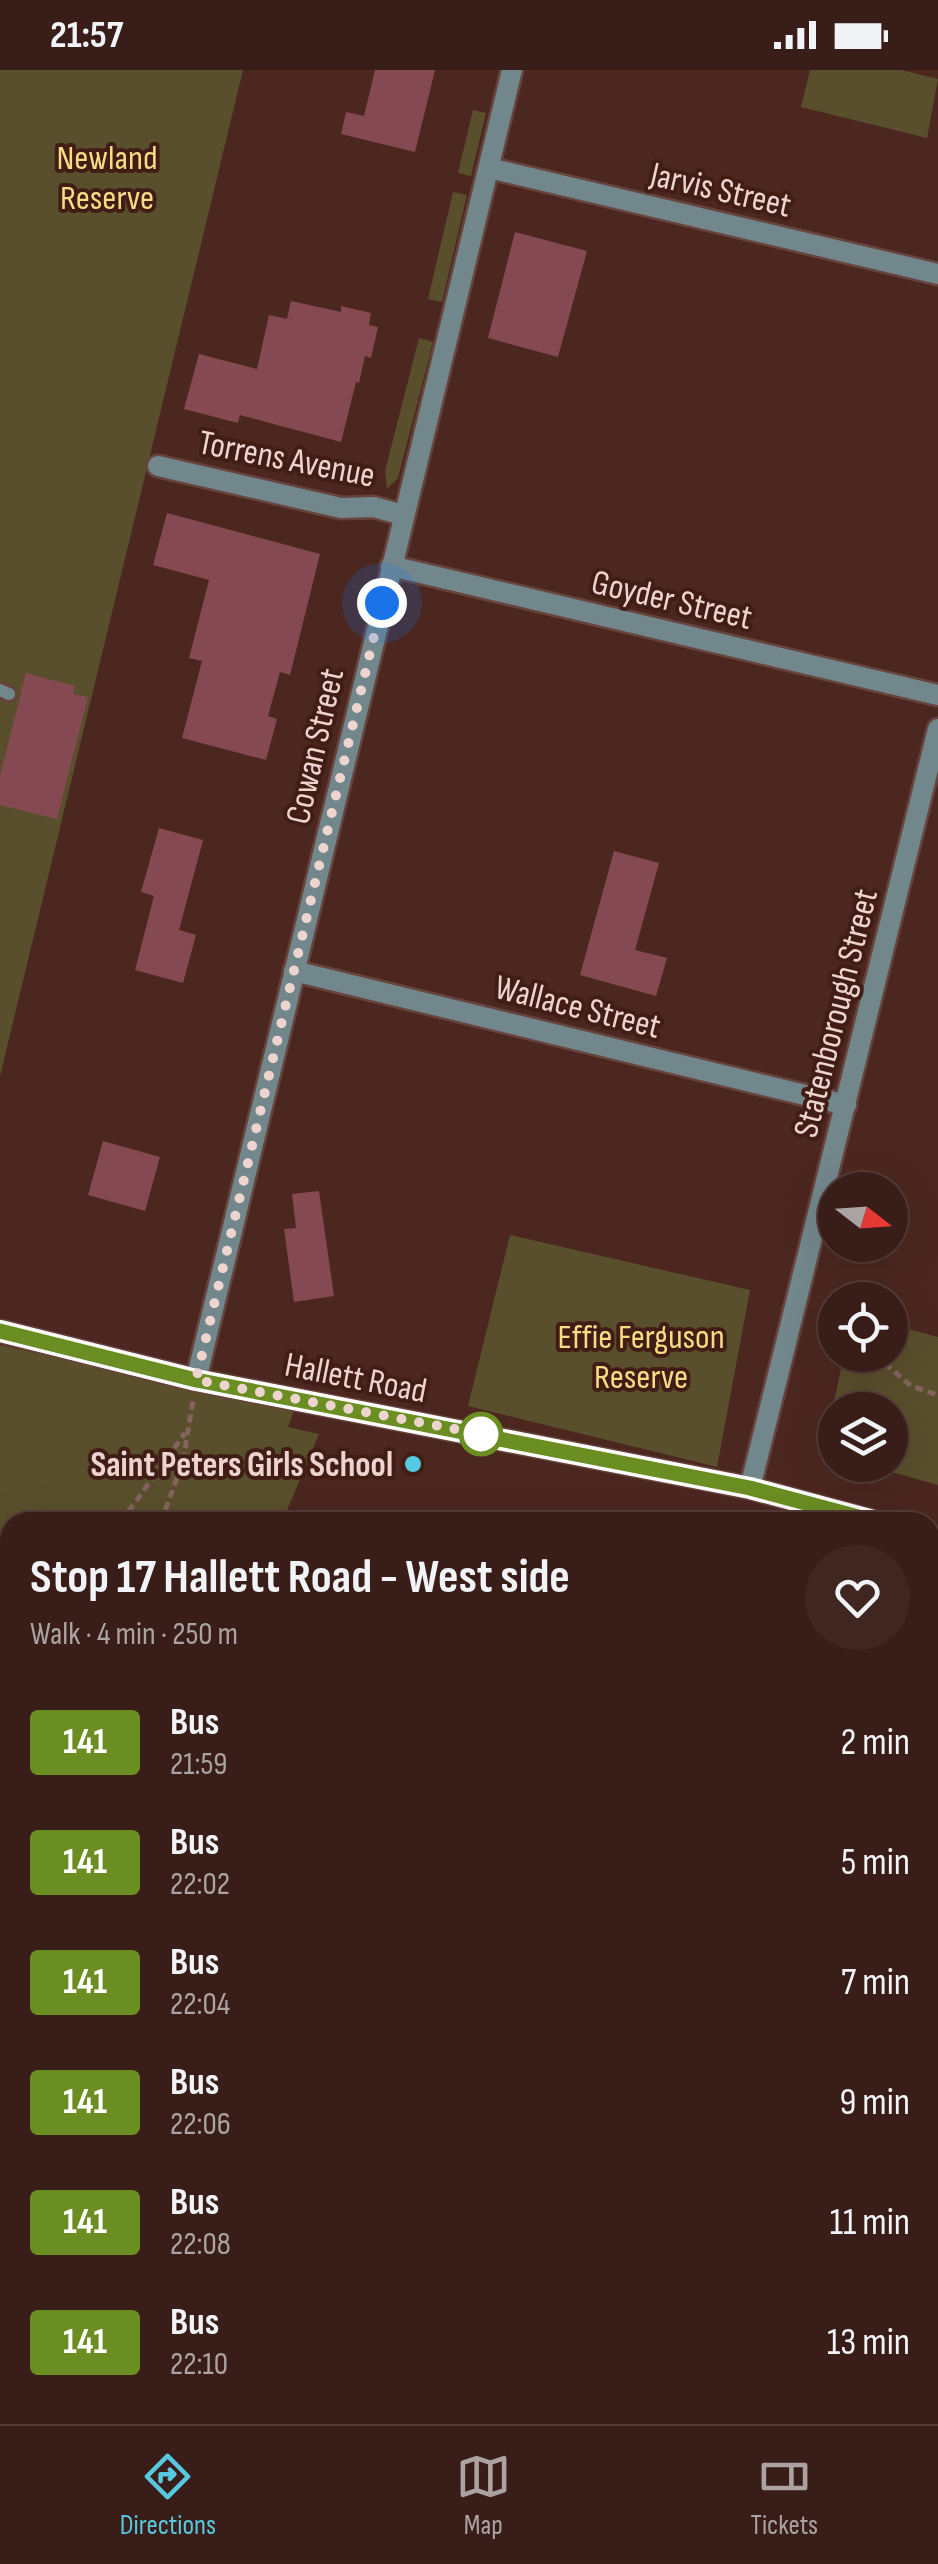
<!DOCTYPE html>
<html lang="en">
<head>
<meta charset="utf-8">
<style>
	body { margin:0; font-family:"Sofia Sans Condensed",sans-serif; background:#402621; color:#f1f3f6; height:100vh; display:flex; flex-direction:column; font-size:38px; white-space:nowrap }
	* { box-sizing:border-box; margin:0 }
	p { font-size:32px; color:#aba2a2 }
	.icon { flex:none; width:55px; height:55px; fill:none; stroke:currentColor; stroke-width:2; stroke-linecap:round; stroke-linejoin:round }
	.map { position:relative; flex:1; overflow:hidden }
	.side { position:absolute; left:0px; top:1442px; width:940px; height:912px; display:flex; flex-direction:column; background:#391d18; border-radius:30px 30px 0 0; box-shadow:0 10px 40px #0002,0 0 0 2px #533b37 }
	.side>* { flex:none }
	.badge { padding:0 20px; border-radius:8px; font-size:35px; line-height:65px }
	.needle { width:65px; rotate:107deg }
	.tools { position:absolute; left:818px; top:1102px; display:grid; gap:20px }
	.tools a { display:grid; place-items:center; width:90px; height:90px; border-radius:50%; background:#391d18; box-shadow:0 10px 40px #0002,0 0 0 2px #533b37; font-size:50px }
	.you { position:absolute; width:50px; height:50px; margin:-25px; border:8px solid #fff; border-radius:50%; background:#1a73e8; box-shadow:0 0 0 15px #1a73e833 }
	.map>.badge { position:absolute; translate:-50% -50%; box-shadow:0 0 0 5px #fff }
	.round { display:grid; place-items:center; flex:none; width:105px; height:105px; border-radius:52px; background:#402621 }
	.summary { display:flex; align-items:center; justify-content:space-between; height:170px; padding:0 30px }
	h1 { font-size:48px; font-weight:700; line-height:75px }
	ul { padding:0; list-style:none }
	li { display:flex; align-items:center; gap:30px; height:120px; padding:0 30px }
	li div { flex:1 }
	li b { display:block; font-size:38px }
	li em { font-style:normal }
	li .badge { min-width:110px; font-weight:700; text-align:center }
	.status { display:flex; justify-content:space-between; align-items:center; height:70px; padding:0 50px; background:#391d18; direction:ltr }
	.status svg { height:28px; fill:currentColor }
	.tab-bar { display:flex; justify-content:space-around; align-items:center; height:140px; border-top:2px solid #533b37; background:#391d18; font-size:28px; color:#aba2a2 }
	.tab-bar a { display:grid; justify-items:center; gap:5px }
	.tab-bar .current { color:#56c9e0 }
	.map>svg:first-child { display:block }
	.green { fill:#5a4f2c }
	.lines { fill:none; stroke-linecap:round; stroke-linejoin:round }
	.stream { stroke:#3a4474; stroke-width:9 }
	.building { fill:#854a51 }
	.lane-casing { stroke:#66433c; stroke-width:18 }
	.street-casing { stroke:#66433c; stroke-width:25 }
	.secondary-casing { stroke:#66433c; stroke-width:25 }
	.path { stroke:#84635d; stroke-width:5; stroke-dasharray:8 5; stroke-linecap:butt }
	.lane { stroke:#72878c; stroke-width:12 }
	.street { stroke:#72878c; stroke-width:20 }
	.secondary { stroke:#94b7bf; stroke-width:20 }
	.line-casing { stroke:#fff; stroke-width:22 }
	.line { stroke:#6b8e23; stroke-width:15 }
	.walk { stroke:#edd4cf; stroke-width:10; stroke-dasharray:0 18 }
	.stop-dot { fill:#fff; stroke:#6b8e23; stroke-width:5 }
	.poi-dot { fill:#56c9e0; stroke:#411d16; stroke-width:4 }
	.labels { text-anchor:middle; stroke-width:8; stroke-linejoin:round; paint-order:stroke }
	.park-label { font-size:35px; fill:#f7dc85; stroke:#411d16 }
	.street-label { font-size:35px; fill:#edd4cf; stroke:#411d16 }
	.poi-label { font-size:35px; font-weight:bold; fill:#edd4cf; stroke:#411d16; text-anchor:end }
</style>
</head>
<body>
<div class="status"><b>21:57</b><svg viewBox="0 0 49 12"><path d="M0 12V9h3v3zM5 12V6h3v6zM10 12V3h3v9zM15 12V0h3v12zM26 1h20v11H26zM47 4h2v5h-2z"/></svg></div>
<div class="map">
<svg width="938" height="2354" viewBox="0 0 938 2354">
	<rect width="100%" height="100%" fill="#4c2720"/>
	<g class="green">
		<polygon points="0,0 243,0 0,1006"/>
		<polygon points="810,0 901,0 938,9 927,68 801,37"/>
		<polygon points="473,40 486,43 471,106 458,103"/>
		<polygon points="453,122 467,125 442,232 428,229"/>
		<polygon points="419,268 433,272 398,408 387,419 385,401"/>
		<polygon points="510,1165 750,1220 717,1397 468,1336"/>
		<polygon points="890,1254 938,1267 938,1415 866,1395 890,1395 890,1340 835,1340 835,1386 823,1383 844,1285 890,1285"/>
		<polygon points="0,1275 294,1340 288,1357 319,1364 282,1452 10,1452 10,2116 0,2141"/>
		<polygon points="930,1948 938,1954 938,2128 930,2133"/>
		<polygon points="10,2173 10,2345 371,2345 396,2354 0,2354 0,2196"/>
		<polygon points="930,2327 938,2339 938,2354 506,2354 511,2345 930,2345"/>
	</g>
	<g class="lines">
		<g class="stream">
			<polyline points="930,2103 938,2098"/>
			<polyline points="618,2354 625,2345"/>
		</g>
	</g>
	<g class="building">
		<polygon points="375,0 435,0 415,82 341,64 346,42 364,46"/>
		<polygon points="515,162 587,181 558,287 488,268"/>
		<polygon points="291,231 341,242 341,236 371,243 369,255 378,257 371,288 365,286 359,313 356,312 341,372 240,345 238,353 184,339 199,284 257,299 269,245 287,249"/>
		<polygon points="167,443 320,484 290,605 280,602 268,646 277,649 266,690 182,668 202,591 189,588 209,510 153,495"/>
		<polygon points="26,603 75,616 73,624 88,627 57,749 0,735 0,706"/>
		<polygon points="159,758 203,770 179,860 196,865 183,913 135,900 154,826 141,822"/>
		<polygon points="614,781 659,793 635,880 667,888 656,926 580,905"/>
		<polygon points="103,1071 160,1087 145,1141 88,1125"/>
		<polygon points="319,1121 334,1226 294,1232 284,1159 296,1158 292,1124"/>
	</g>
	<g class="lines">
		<defs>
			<polyline id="lane" points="0,620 9,624"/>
			<g id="street">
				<polyline points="489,98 938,204"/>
				<polyline points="158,396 341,438 374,437 403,445"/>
				<polyline points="391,496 938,625"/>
				<polyline points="294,901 846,1035"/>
				<polyline points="196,1310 512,0"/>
				<polyline points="750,1418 938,659"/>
			</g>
			<g id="secondary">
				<polyline points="0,1261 196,1310 750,1418 877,1452"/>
				<polyline points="930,1467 938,1469"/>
				<polyline points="930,1597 938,1582"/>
				<polyline points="478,2354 484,2345"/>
			</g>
		</defs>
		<use href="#lane" class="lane-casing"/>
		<use href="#street" class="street-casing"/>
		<use href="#secondary" class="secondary-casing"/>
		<g class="path">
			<polyline points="875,1285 911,1316 938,1325"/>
			<polyline points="121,1452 185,1363"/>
			<polyline points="161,1452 183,1391 193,1330"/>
			<polyline points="0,1554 10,1546"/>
			<polyline points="0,2086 9,2052 10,2016"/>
			<polyline points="757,2345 757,2354"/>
			<polyline points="577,2354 584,2345"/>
			<polyline points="644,2354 650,2345"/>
		</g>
		<use href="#lane" class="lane"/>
		<use href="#street" class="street"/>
		<use href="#secondary" class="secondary"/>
	</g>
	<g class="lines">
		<defs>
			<polyline id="line" points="0,1261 196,1310 750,1418 877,1452"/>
		</defs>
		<use href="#line" class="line-casing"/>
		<use href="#line" class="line"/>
		<polyline class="walk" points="382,533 196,1310 481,1364"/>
	</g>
	<circle class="stop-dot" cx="481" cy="1364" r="20"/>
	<circle class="poi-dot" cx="413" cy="1394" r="10"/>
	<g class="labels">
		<g class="park-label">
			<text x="107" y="99">Newland<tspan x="107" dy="40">Reserve</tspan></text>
			<text x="641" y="1278">Effie Ferguson<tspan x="641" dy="40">Reserve</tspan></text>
		</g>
		<g class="street-label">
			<text transform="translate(721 119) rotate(13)" y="12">Jarvis Street</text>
			<text transform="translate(287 388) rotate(11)" y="12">Torrens Avenue</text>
			<text transform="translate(672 529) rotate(13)" y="12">Goyder Street</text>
			<text transform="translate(314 676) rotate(-77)" y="12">Cowan Street</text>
			<text transform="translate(578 936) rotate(14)" y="12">Wallace Street</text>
			<text transform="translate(835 943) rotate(-76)" y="12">Statenborough Street</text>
			<text transform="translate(356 1307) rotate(11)" y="12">Hallett Road</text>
		</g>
		<g class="poi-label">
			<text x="393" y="1406">Saint Peters Girls School</text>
		</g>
	</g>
</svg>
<div class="tools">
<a><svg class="needle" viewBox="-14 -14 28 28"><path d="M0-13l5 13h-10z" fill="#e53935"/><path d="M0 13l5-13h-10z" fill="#aba2a2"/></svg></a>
<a><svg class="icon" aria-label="locate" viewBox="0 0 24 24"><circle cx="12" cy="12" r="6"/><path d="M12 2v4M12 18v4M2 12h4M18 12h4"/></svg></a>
<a><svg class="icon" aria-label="layers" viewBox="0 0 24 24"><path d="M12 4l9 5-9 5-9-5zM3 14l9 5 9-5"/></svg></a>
</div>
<div class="you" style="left:382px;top:533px"></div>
<section class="side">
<div class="summary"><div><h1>Stop 17 Hallett Road - West side</h1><p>Walk · 4 min · 250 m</p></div><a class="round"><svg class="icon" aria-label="heart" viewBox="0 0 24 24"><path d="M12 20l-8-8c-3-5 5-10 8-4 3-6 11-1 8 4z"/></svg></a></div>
<ul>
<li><span class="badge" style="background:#6b8e23;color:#fff">141</span><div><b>Bus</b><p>21:59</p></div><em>2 min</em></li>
<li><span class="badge" style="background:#6b8e23;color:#fff">141</span><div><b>Bus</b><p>22:02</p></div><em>5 min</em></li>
<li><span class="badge" style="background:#6b8e23;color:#fff">141</span><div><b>Bus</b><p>22:04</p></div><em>7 min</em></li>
<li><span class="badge" style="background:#6b8e23;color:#fff">141</span><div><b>Bus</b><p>22:06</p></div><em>9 min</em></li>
<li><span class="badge" style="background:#6b8e23;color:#fff">141</span><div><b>Bus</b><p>22:08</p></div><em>11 min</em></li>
<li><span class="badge" style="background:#6b8e23;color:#fff">141</span><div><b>Bus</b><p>22:10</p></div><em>13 min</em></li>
</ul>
</section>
</div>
<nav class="tab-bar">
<a class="current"><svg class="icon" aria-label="directions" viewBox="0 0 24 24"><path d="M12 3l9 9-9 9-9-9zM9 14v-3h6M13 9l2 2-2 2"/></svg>Directions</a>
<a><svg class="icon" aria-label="map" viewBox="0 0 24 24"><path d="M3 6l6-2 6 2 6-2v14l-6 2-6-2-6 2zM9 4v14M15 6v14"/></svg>Map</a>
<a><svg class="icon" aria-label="tickets" viewBox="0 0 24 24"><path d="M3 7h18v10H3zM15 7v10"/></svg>Tickets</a>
</nav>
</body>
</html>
